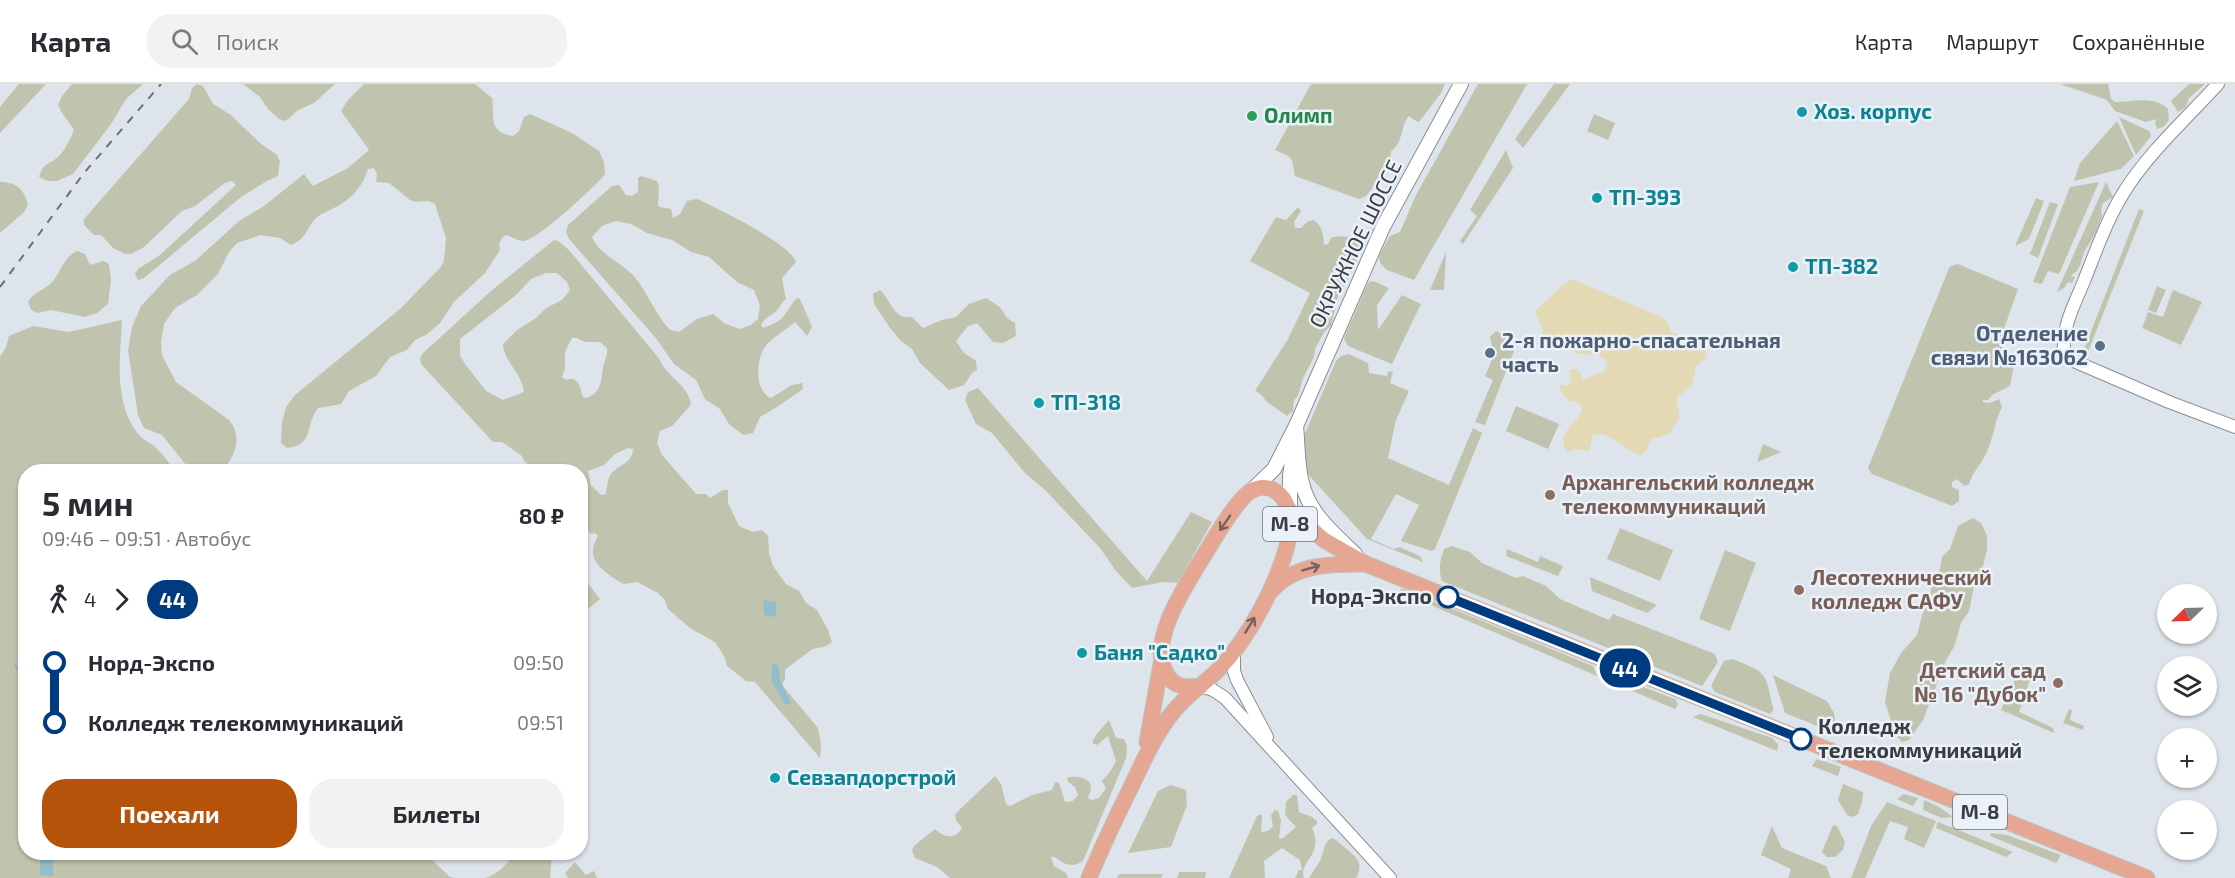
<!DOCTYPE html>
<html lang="ru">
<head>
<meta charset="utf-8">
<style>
	body { margin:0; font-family:"Exo 2",sans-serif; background:#f2f2f3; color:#2b2b33; height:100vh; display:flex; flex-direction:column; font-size:22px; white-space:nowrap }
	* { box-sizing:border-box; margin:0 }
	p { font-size:20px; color:#7c7c81 }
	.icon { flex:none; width:33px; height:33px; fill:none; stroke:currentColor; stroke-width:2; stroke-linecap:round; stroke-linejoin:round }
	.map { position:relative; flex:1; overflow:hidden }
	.drawer { position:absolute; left:18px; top:380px; width:570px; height:396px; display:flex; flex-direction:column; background:#fff; border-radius:24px; box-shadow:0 2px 4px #0004 }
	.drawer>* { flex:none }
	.badge { padding:0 12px; border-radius:20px; font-size:21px; line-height:39px }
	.needle { width:39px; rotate:247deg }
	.tools { position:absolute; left:2157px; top:500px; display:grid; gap:12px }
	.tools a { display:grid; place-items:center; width:60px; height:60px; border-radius:50%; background:#fff; box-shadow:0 2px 4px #0004; font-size:30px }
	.map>.badge { position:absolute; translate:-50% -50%; box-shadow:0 0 0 3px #fff }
	.legs { display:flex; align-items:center; gap:9px; height:66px; padding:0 24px; font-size:20px }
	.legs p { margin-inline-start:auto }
	.summary { display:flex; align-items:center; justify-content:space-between; height:102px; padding:0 24px }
	h1 { font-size:33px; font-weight:700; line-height:45px }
	.button { display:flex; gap:12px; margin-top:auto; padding:12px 24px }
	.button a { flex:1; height:69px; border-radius:24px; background:#b45309; color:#fff; font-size:24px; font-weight:700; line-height:69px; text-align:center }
	.button a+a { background:#f2f2f3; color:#2b2b33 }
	ul { padding:0 24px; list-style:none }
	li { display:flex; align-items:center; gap:21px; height:60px; font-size:22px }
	li i { display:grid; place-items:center; width:9px; height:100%; margin:0 8px; background:currentColor }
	li i::after { content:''; width:15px; height:15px; margin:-8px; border:4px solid; border-radius:50%; background:#fff }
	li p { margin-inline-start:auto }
	li:first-child i { background:linear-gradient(#0000 50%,currentColor 0) }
	li:last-child i { background:linear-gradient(currentColor 50%,#0000 0) }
	header { display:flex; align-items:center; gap:36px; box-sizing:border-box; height:84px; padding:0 30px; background:#fff; border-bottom:2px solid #e1e1e2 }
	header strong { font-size:28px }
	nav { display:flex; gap:33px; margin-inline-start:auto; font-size:21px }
	.search { width:420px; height:54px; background:#f2f2f3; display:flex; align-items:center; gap:15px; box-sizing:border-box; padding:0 21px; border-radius:24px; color:#7c7c81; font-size:22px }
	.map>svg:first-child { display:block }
	.green { fill:#c0c4ae; fill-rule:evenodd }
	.sand { fill:#e3dab5 }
	.water { fill:#94bdcb }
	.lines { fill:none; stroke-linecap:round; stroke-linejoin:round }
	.stream { stroke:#94bdcb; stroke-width:2 }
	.tertiary-casing { stroke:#888f96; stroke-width:14 }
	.secondary-casing { stroke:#888f96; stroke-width:16 }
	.primary-casing { stroke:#c0c1c2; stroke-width:17 }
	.tertiary { stroke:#fff; stroke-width:12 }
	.secondary { stroke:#fff; stroke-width:14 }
	.primary { stroke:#e5a792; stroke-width:15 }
	.rail { stroke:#6d7176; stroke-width:2; stroke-dasharray:8 8; stroke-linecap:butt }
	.oneway { stroke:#76625d }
	.line-1-casing { stroke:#fff; stroke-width:14 }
	.line-1 { stroke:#003b80; stroke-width:9 }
	.culture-dot { fill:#0f9aa8; stroke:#eaf1f8; stroke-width:2 }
	.leisure-dot { fill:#2e9e5b; stroke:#eaf1f8; stroke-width:2 }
	.service-dot { fill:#5c6f8a; stroke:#eaf1f8; stroke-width:2 }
	.education-dot { fill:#8d6e63; stroke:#eaf1f8; stroke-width:2 }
	.stop-1-dot { fill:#fff; stroke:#003b80; stroke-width:3 }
	.labels { text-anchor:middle; stroke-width:5; stroke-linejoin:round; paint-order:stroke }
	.shield { fill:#eaf1f8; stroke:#6f7377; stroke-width:1.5 }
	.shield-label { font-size:20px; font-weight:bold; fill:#3a3d40 }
	.culture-label { font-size:21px; font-weight:bold; fill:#0d838f; stroke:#eaf1f8; text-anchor:start }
	.leisure-label { font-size:21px; font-weight:bold; fill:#27864d; stroke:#eaf1f8; text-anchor:start }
	.street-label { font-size:21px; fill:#3a3d40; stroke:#eaf1f8 }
	.service-label { font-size:21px; font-weight:bold; fill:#4e5e75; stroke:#eaf1f8; text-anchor:end }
	.education-label { font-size:21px; font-weight:bold; fill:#785e54; stroke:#eaf1f8; text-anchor:start }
	.stop-label { font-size:21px; font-weight:bold; fill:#3a3d40; stroke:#eaf1f8; text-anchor:end }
</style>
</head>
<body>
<header>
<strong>Карта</strong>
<div class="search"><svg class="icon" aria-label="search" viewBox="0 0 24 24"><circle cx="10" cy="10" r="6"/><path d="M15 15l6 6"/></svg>Поиск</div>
<nav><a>Карта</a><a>Маршрут</a><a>Сохранённые</a></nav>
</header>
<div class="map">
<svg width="2235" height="794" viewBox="0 0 2235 794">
	<rect width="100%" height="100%" fill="#dde4eb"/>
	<g class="green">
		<polygon points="19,0 46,0 0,49 0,23"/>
		<path d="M72,0H143L126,15L111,40L73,90L57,97H48L39,93C44,77 49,82 59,72C66,65 70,55 74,46C69,37 62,31 58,21L62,12Z"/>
		<polygon points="197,0 203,2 213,20 231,31 260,59 277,71 280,77 278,92 265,98 241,113 144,194 138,196 135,190 138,185 160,171 236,101 232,97 225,99 195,122 182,127 144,163 131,170 125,170 113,164 101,151 94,151 84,141 84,135 189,15 192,4"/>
		<polygon points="243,0 335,0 314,19 298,26 288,35 284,37 279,35 268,25 260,13"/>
		<path d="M364,0H475L492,14C495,32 487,48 513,52L519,47L524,33L530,30L572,49L599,67L604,78L605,90C597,101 536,157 524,157C518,157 512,153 506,151C500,155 498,159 500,166L485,189L454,218L440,239L426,251L415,256L407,266L390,273L376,292L349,307L341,320L318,324C305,340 315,361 287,364L281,359L282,338L286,323L295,311L401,224L441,183L444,176L446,154L435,120L429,117L416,118L410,116L389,99L376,98L377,90L374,84L368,85C363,102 351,116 334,124C329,127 322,129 317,133C306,143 308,154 291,161L280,154L260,151L237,159L229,168L218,190L197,211L175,224L164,240L161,258L162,271L176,298L229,336C243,353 235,371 223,387H191L162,351L144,344L138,331L128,266L132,243L141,222L170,191L195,177L239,137L264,122L304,90L313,102L348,84L369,66L341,27L348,16Z"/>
		<path d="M1311,0H1445L1441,9L1419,38L1414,36L1409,32C1400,42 1404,58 1391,67L1390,74L1371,106L1366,112L1359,115L1295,92C1291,72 1295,75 1275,66Z"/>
		<polygon points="1478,0 1527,0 1414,196 1387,186 1380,179 1379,172 1390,152 1400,148 1416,111"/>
		<polygon points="1554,0 1570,0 1523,64 1515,55"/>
		<path d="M2060,0H2108L2111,15L2115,18C2131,18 2154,11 2168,25L2169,36L2163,43L2157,45L2155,39L2156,35L2146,38L2115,27L2107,16Z"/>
		<polygon points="2189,0 2205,0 2189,14 2186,23 2178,28 2171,17"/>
		<polygon points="1594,30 1615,39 1608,56 1587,47"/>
		<polygon points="2119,33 2149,47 2151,52 2136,71"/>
		<polygon points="2117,37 2134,72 2121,85 2074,97 2080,79"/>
		<polygon points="1506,66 1513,84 1463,160 1460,157 1477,132 1470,126"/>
		<path d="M641,92L657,97L659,103L658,121L660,123L671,125L673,134L680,130L687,117L697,115C717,124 791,160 796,178L782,194L786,215C780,219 781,223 776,227C770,233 765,233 761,241L763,244C787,236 782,231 797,214L800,215L812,243L807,252L795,238C787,245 769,256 765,263C756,275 754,307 771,314L792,301L802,299L803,305L777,323L760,333L753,349L743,351L729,340L720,325L705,315L696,296L674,280L655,253L569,155L566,148L568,141L612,102L619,101L626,111L632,112L638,108V94ZM616,137L631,140L647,149L672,156L691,168L709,173L737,198L754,206L760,222L758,235L751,241L739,245L724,239L713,230L697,235L679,248L670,246C654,229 648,208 633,191C620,178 599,170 592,153L602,142Z"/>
		<path d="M0,98C16,98 24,105 28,121L24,128L0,149Z"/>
		<polygon points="2099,98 2059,190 2048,187 2042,200 2033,198 2070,103"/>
		<path d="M2106,98L2113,113L2103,119L2101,126L2102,132C2098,143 2094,153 2087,163C2080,174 2083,186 2070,192L2075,193L2072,199L2068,198L2064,204L2057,208Z"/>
		<polygon points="2036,114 2044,117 2029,155 2015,162"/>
		<polygon points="2050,118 2058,120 2038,174 2030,170"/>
		<path d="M1298,123L1301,127L1294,138L1295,144H1301L1307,138L1314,136C1323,143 1323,151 1324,161L1328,160L1331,154C1338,151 1346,154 1354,152L1360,156L1361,166L1348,196L1339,208L1331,242L1324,248L1315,265L1314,273L1303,294L1298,312L1294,316L1293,327L1287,332C1281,328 1276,324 1270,320C1263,316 1265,311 1255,307L1288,255L1310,209L1250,177L1276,133L1286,136Z"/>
		<polygon points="2139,125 2144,127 2087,270 2083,268"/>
		<path d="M554,156L558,157L569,166L657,272C661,277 663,284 668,288C678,299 687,304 691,319L689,323L672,342L660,347L657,359L662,371L696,410H706L710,414L723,406H728V419L739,442L753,448L762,446L768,452L769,469L773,482L786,500L799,507L806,519L817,526L828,546L832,558C825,564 821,563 813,565C811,566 787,584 785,586V595L782,601L818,644L821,661L820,674L755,598L746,597L727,582L724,572L715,558L690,544L668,525L665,516L658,509L637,498L624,500C613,494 591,481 593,466C593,462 596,456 598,452L595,449L591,450L581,439L580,387H536L524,377L522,372L502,358H493L421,280L420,275L422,270L491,207ZM546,189H557L567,198L570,206L562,216L546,224L536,234L517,246L503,260C504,278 522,289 524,308L503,316L486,307L465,280L460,271V255L516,211L531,195ZM572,254H577L585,258H600L607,264C608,272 604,277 603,284C601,298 601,308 587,314L583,313C580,306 581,296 571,295C563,295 569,298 562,293L565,284V268ZM628,364L633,365C632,380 619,380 611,390C607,396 607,403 606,410L601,411L591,401L588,387L604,381L615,370Z"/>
		<path d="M77,167L85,170L90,181L103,177L109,180L111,196L108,220L97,229L85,233L51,226L38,229L31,226L28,218C34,207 46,206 53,197C61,187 64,173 77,167Z"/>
		<polygon points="1446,168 1444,206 1430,206"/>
		<path d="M1958,180L2018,205L1999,259L2006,269L2016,270L2010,302L1992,311L1988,316H1983V318L1990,319L1999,315L2002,323C1995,336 1994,351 1988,365C1984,378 1973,386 1969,400L1964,402L1957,395L1952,398V403L1959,406V417L1952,422L1872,390L1868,384L1949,184L1951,182Z"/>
		<polygon points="1373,197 1389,204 1377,221 1378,246 1402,211 1421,220 1392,280 1348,262 1344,254 1366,203 1369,198"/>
		<polygon points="2157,202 2166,206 2156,229 2148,226"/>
		<path d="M880,206C892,217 893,236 912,233L923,244L942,236L956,233L969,220L986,214L1000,223L1007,234L1015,239L1016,252L1003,259L993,258L977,239L968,242L956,257L964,269L976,277L977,286L972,289L964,301L949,306L920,279L912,265L901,257L890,244L874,220L873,210Z"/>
		<polygon points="2173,206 2202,218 2181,261 2142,244 2148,228 2163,233"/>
		<path d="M122,236C120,274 113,321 140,352C145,357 151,359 155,363C163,370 169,380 177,387H26V768H430V774L450,793L456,794H0V273L6,263L9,252L33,242L69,248Z"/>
		<polygon points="1496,247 1509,253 1514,267 1485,341 1475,338 1493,296 1485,292 1494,271 1490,253"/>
		<polygon points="1349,270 1368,279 1369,289 1387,292 1388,287 1393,288 1390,299 1409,307 1396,336 1388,374 1449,401 1473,344 1482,349 1435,465 1432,467 1401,457 1419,421 1396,410 1371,455 1394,465 1399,463 1420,472 1423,478 1367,455 1294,375 1336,277 1341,272"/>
		<polygon points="978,304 1147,497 1191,428 1212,438 1178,499 1163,498 1132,504 1116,487 1100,464 1045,406 1024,388 992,349 976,340 965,316 968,308"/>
		<polygon points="1516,322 1559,340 1548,365 1506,347"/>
		<polygon points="1763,360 1781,368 1757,378"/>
		<polygon points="1973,434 1981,439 1983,443 1987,452 1987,466 1982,486 1975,498 1969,527 1961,539 1954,563 1946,576 1923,636 1909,656 1902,658 1895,650 1885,618 1890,589 1901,569 1917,551 1923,528 1929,518 1932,500 1940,485 1942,473 1950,465 1958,442"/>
		<polygon points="1620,444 1673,466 1660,497 1607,475"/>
		<path d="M1452,462L1470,468L1482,479L1516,494L1523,492L1546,502L1560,515L1609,536L1613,530L1715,570L1718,578L1702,602L1442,497C1438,485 1440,476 1444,465Z"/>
		<polygon points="1507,465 1538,478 1540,472 1563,482 1558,492 1506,472"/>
		<polygon points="1725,466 1756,479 1730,547 1699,535"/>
		<polygon points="581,491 600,515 584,528 581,536"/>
		<polygon points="1590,493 1657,521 1647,529 1592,507"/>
		<polygon points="1401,504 1593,582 1597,592 1400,508"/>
		<path d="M1732,575C1770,590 1764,587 1774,626L1770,630L1715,608L1711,602L1724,577Z"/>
		<polygon points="2022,580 2030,585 2032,590 2019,628 2053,644 2054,649 2001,626"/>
		<polygon points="1773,591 1827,617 1834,629 1837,650 1785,629"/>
		<polygon points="1616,595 1623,595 1675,615 1678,620 1675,625 1611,598"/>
		<polygon points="2069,625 2072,626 2070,636 2084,642 2083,646 2063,639"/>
		<polygon points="1701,630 1772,654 1778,660 1777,667 1693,633"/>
		<path d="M1109,636L1116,654L1124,655C1128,662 1127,666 1126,674L1083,777C1073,784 1064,781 1055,773H1051L1054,782L1066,789L1068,794H950L937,783L915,774L912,766L914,762L935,745C944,754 957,756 962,743L956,737L955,730L995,692L1001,700L1006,720L1010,722L1032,711L1052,706L1055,698L1059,699L1065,718L1073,717L1078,711L1075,703L1068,698L1067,694C1073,691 1092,693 1091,704C1091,707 1089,710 1088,714L1092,716L1099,714L1106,704L1102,697L1110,688L1116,677L1108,652L1097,661L1092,659L1096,651Z"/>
		<polygon points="1817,675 1841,683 1838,692 1812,682"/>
		<polygon points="1843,700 1863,708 1862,719 1858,730 1853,733 1847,731 1838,716"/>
		<polygon points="1171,701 1186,706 1187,721 1171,763 1128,769 1158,707"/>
		<polygon points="1904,710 1918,714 1913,722 1897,715"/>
		<path d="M1293,711H1297L1299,728L1312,733L1317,737V740L1312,744C1325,770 1298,778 1304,794H1295L1299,786H1302L1300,776L1282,764L1264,777L1265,794H1229L1257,732L1260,730L1262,732L1261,748L1268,747L1273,742L1271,731L1275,726L1278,727L1281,736L1279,754L1282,755L1296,743L1285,731L1286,718Z"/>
		<polygon points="1924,716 1939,723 1953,733 1942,734 1923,726"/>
		<polygon points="1887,718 1936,737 1924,764 1904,755 1908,743 1890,737 1865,794 1851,794 1871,742"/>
		<polygon points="1938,738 2013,768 2006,773 1936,744"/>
		<polygon points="1833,741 1837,742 1845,758 1843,766 1835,773 1827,773 1822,768"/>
		<polygon points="1772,742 1782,764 1826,782 1831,794 1788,794 1791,785 1761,771"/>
		<polygon points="1991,749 2007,751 2061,771 2056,779 1990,752"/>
		<path d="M1331,754C1337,755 1338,758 1343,762C1353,771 1366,777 1356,794H1309L1320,777L1326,759Z"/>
		<path d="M513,768H552L550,794H484C497,791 505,782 513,772Z"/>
		<polygon points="575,778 586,791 594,787 597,794 568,794 565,789"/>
		<polygon points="1179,788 1206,788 1205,794 1177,794"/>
		<polygon points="1119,790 1163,790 1161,794 1117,794"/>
	</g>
	<path class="sand" d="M1572,195L1661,233L1667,238L1671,248L1705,264L1707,273L1696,282L1692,302L1677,313C1676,320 1680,326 1679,333C1679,336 1671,346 1669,350L1650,356L1647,366L1640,371C1625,367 1610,346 1593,351L1589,367L1575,365L1568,368C1554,349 1577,341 1582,326L1580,321L1573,316L1570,318L1560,306L1559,301L1569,302L1571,294L1569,287L1571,285H1578L1583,295H1588L1591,292L1604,288L1607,280C1601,265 1589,273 1577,269C1572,267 1570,263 1565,262C1557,261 1552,265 1546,266L1540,262L1543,247L1535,227L1564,200Z"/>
	<g class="water">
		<polygon points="763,516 776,518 776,533 764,531"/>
		<polygon points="772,580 778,581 780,596 791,619 786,621 771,597"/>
		<polygon points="40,768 53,768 53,792 40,791"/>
	</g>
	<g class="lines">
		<g class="stream">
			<polyline points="24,578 26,579"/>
			<polyline points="15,581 26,594"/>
		</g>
		<defs>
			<g id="tertiary">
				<path d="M2218,0C2186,35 2149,68 2124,108C2107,135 2096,167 2084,197C2075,219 2062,243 2064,267L2076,278L2169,318L2235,343"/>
				<polyline points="1234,567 1234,587 1237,596 1267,653"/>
				<polyline points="1201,602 1213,606 1225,614 1390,794"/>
			</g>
			<g id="secondary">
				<path d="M1296,342C1298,360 1297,381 1302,399C1309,429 1333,449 1355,470"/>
				<polyline points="1251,407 1274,385 1296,342 1383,143 1461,0"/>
				<polyline points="1290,426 1290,392 1293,371"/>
			</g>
			<g id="primary">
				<polyline points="1290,426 1324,456 1366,480 2147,794"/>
				<path d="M1271,507C1295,479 1332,480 1366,480"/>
				<polyline points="1147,658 1161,580"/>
				<path d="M1089,794C1102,763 1116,733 1131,703C1143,678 1155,650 1173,628C1186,611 1205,600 1219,585C1248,555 1276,502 1287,462C1291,446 1293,428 1283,414C1275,404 1263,400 1251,407C1236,416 1213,457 1203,473C1186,502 1148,556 1166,589C1174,604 1186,604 1201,602"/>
			</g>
		</defs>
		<use href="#tertiary" class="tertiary-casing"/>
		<use href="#secondary" class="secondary-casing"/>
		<use href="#primary" class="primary-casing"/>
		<use href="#tertiary" class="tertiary"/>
		<use href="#secondary" class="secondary"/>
		<use href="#primary" class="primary"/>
		<polyline class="rail" points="0,203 84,89 161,0"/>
	</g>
	<defs><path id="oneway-shaft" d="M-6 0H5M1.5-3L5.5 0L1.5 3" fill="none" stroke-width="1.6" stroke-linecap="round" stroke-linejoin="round" transform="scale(1.5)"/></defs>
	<g class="oneway">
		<use href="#oneway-shaft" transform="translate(1225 439) rotate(125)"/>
		<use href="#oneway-shaft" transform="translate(1311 484) rotate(-16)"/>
		<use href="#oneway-shaft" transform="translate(1250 541) rotate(-59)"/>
	</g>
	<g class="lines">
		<defs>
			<polyline id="line-1" points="1448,513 1801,655"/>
		</defs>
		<use href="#line-1" class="line-1-casing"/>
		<use href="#line-1" class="line-1"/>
	</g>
	<g class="culture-dot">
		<circle cx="1802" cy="28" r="6"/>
		<circle cx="1597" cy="114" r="6"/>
		<circle cx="1793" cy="183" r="6"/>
		<circle cx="1039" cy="319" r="6"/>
		<circle cx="1082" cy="569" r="6"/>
		<circle cx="775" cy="694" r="6"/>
	</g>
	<circle class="leisure-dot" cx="1252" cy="32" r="6"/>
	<g class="service-dot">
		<circle cx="2100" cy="262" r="6"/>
		<circle cx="1490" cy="269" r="6"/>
	</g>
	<g class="education-dot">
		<circle cx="1550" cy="411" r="6"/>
		<circle cx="1799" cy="506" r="6"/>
		<circle cx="2058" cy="599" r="6"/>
	</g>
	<g class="stop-1-dot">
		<circle cx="1448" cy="513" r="10"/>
		<circle cx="1801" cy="655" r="10"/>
	</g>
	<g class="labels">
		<g class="shield">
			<rect x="1263" y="423" width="54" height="34" rx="4.5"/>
			<rect x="1953" y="711" width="54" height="34" rx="4.5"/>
		</g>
		<g class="shield-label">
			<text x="1290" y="447">М-8</text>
			<text x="1980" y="735">М-8</text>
		</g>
		<g class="culture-label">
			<text x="1814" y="35">Хоз. корпус</text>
			<text x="1609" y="121">ТП-393</text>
			<text x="1805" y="190">ТП-382</text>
			<text x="1051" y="326">ТП-318</text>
			<text x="1094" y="576">Баня "Садко"</text>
			<text x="787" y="701">Севзапдорстрой</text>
		</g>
		<g class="leisure-label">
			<text x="1264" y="39">Олимп</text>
		</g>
		<g class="street-label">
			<text transform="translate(1356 160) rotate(-64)" y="7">ОКРУЖНОЕ ШОССЕ</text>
		</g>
		<g class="service-label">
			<text x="2088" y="257">Отделение<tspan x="2088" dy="24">связи №163062</tspan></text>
			<text x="1502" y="264" text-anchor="start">2-я пожарно-спасательная<tspan x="1502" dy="24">часть</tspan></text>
		</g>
		<g class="education-label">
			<text x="1562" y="406">Архангельский колледж<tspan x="1562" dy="24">телекоммуникаций</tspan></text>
			<text x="1811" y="501">Лесотехнический<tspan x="1811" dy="24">колледж САФУ</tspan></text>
			<text x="2046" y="594" text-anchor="end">Детский сад<tspan x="2046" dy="24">№ 16 "Дубок"</tspan></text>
		</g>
		<g class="stop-label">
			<text x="1432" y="520">Норд-Экспо</text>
			<text x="1818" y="650" text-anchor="start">Колледж<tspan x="1818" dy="24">телекоммуникаций</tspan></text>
		</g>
	</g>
</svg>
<div class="tools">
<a><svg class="needle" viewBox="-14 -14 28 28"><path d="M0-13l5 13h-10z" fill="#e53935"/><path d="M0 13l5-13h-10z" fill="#7c7c81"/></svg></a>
<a><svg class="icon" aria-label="layers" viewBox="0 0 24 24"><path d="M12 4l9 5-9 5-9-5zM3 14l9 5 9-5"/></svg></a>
<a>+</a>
<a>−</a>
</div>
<b class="badge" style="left:1625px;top:584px;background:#003b80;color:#fff">44</b>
<section class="drawer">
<div class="summary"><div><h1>5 мин</h1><p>09:46 – 09:51 · Автобус</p></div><b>80 ₽</b></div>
<div class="legs"><svg class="icon" aria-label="walk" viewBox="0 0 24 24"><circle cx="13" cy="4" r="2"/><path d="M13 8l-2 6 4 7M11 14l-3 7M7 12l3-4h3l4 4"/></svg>4<svg class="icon" aria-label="forward" viewBox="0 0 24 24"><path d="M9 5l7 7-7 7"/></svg><b class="badge" style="background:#003b80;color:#fff">44</b></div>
<ul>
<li><i style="color:#003b80"></i><b>Норд-Экспо</b><p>09:50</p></li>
<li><i style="color:#003b80"></i><b>Колледж телекоммуникаций</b><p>09:51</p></li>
</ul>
<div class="button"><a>Поехали</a><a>Билеты</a></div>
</section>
</div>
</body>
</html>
